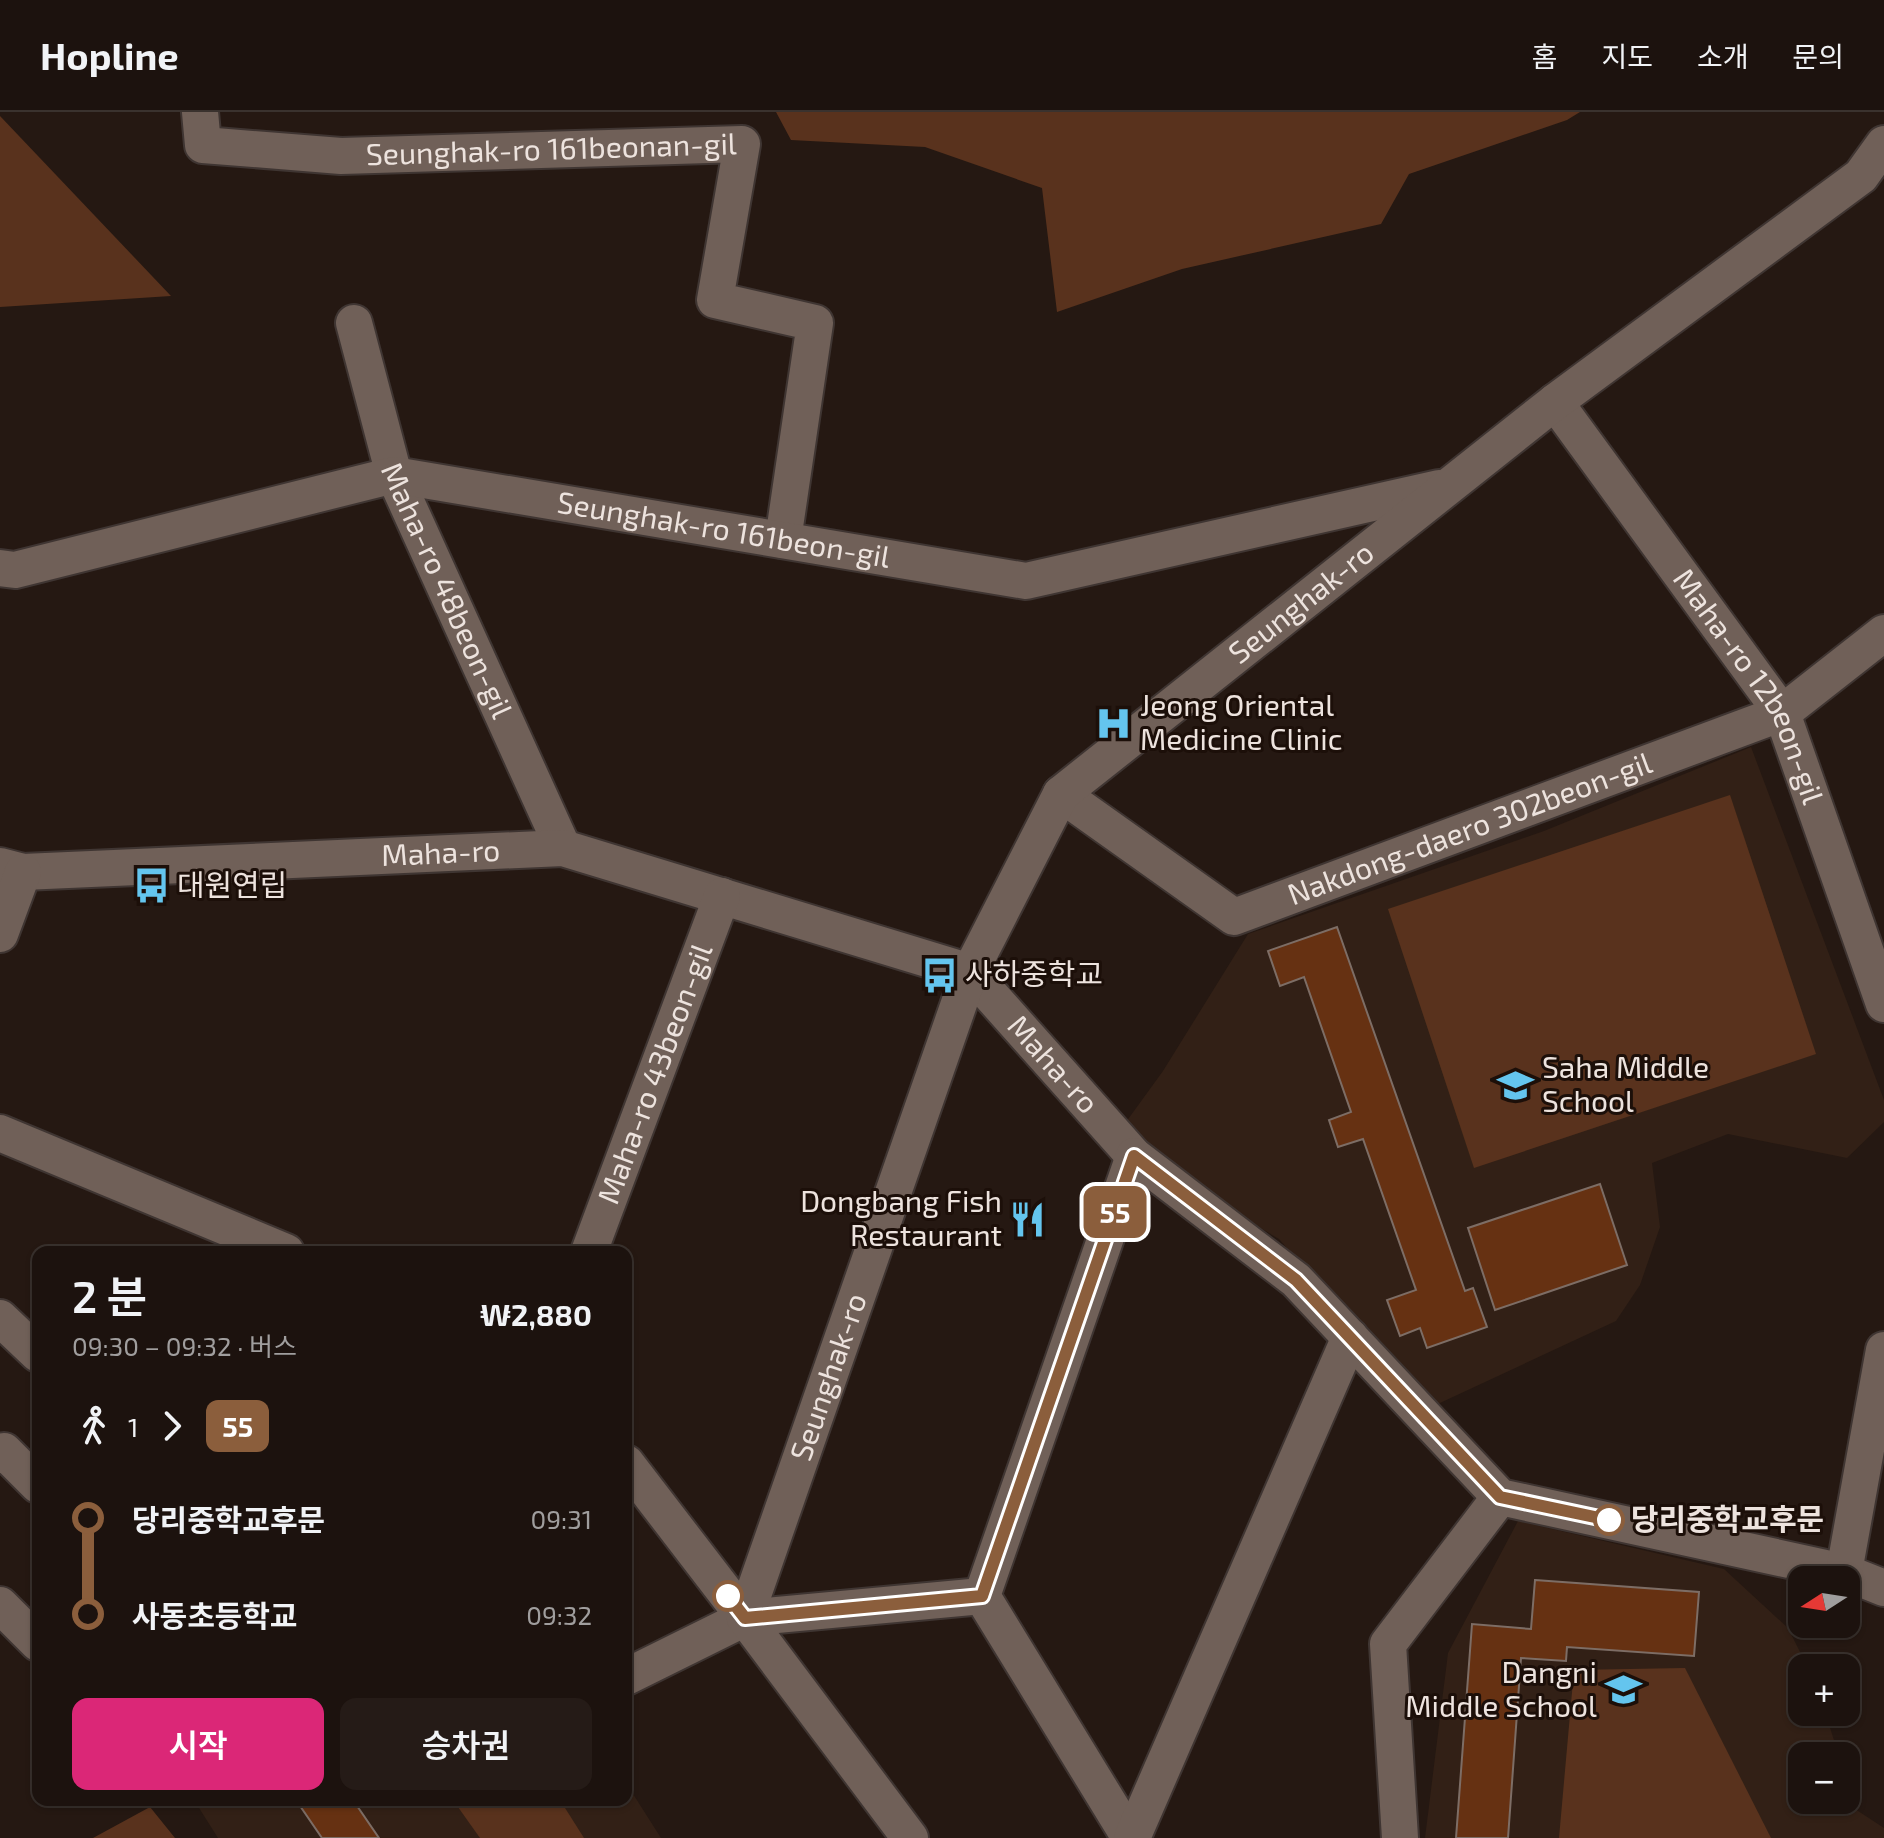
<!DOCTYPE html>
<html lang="ko">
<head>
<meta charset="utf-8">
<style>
	body { margin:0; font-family:"Exo 2","Noto Sans KR",sans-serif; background:#251b17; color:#f1f3f6; height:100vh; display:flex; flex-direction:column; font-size:30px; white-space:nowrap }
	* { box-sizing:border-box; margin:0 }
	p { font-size:26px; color:#a09e9e }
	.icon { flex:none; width:44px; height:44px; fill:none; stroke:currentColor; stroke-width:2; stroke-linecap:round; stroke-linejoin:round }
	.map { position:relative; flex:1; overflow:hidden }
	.details { position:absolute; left:32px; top:1134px; width:600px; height:560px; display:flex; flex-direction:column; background:#1c120e; border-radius:16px; box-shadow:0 2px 6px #0004,0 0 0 2px #3a322e }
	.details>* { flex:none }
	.badge { padding:0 16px; border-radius:12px; font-size:28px; line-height:52px }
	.needle { width:52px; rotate:258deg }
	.fabs { position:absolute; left:1788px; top:1454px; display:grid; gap:16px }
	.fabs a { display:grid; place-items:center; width:72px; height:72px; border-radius:16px; background:#1c120e; box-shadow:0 2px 6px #0004,0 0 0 2px #3a322e; font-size:40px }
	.map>.badge { position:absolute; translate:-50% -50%; box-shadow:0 0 0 4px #fff }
	.legs { display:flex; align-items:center; gap:12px; height:88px; padding:0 40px; font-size:26px }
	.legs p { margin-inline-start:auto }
	.headline { display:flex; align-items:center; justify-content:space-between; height:136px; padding:0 40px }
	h1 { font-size:44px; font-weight:600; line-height:60px }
	.button { display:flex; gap:16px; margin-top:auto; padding:16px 40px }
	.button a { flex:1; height:92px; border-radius:16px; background:#db2777; color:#fff; font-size:32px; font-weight:600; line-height:92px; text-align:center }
	.button a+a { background:#251b17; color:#f1f3f6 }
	ul { padding:0 40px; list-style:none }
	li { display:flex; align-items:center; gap:28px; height:96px; font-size:30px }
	li i { display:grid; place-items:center; width:12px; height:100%; margin:0 10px; background:currentColor }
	li i::after { content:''; width:20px; height:20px; margin:-10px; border:6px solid; border-radius:50%; background:#1c120e }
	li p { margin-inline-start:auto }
	li:first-child i { background:linear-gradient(#0000 50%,currentColor 0) }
	li:last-child i { background:linear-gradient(currentColor 50%,#0000 0) }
	header { display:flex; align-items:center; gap:48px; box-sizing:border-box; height:112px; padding:0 40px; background:#1c120e; border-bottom:2px solid #3a322e }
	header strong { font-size:38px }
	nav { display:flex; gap:44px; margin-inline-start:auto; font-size:28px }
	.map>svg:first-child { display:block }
	.built { fill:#322016 }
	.green { fill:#59321d }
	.building { fill:#663112; stroke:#7d6d65; stroke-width:2 }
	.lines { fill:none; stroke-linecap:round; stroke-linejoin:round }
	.minor-casing { stroke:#3f3532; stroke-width:40 }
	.minor { stroke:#706058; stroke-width:36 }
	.line-1-casing { stroke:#fff; stroke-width:18 }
	.line-1 { stroke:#8b5e3c; stroke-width:12 }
	.stop-1-dot { fill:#fff; stroke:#8b5e3c; stroke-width:4 }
	.labels { text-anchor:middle; stroke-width:6; stroke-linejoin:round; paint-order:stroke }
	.street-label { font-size:30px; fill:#ede3de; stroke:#1c0f09 }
	.poi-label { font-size:30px; fill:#ede3de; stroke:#1c0f09; text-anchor:start }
	.stop-label { font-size:30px; font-weight:bold; fill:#ede3de; stroke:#1c0f09; text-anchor:start }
</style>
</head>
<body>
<header>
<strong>Hopline</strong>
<nav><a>홈</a><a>지도</a><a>소개</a><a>문의</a></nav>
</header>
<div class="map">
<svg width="1884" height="1726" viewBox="0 0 1884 1726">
	<rect width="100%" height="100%" fill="#251812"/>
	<g class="built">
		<polygon points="1751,635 1884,988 1884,1010 1847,1046 1728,1022 1652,1051 1660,1115 1640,1173 1616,1209 1427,1297 1279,1127 1153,1052 1126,1010 1163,959 1248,822 1544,719"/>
		<polygon points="1518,1409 1724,1457 1788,1516 1808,1556 1802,1556 1802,1600 1825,1600 1839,1644 1802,1644 1802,1688 1846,1688 1846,1669 1855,1697 1884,1716 1884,1726 1425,1726 1448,1541"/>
		<polygon points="626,1671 661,1726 218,1726 194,1688 626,1688"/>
	</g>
	<g class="green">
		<polygon points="776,0 1580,0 1567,8 1409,62 1381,112 1182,157 1057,200 1042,76 925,35 791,28"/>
		<polygon points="0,4 171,184 0,195"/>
		<polygon points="1730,683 1816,942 1474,1056 1388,797"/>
		<polygon points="1685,1556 1771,1726 1559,1726 1574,1558"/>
		<polygon points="453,1688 560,1688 584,1726 480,1726"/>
		<polygon points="150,1695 175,1726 93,1726"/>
	</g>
	<g class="building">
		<polygon points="1337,815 1465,1179 1473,1176 1487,1215 1427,1236 1420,1216 1400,1224 1387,1188 1416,1178 1363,1027 1338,1035 1329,1008 1351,1000 1304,865 1280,874 1268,839"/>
		<polygon points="1600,1072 1627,1153 1495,1198 1468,1116"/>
		<polygon points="1535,1468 1699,1480 1694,1544 1567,1535 1566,1549 1521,1546 1508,1726 1456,1726 1472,1512 1531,1517"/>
		<polygon points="296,1688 353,1688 379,1726 322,1726"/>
	</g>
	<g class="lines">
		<defs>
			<g id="minor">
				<path id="s1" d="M200,0L203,33L341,44L742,32L715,188L815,211L783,428"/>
				<path id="s2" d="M354,211L394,363L563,736"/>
				<path id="s3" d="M1555,290L1782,601L1884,892"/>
				<path id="s4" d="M0,456L15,458L394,363L1026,469L1439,376"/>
				<path id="s5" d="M1061,682L1234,805L1782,601L1884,521"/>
				<path id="s6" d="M0,754L23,760L563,736L970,860L1134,1044L1296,1168L1500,1385L1844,1460L1884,1476"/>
				<polyline points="0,822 23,760"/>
				<polyline points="0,1021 286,1140"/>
				<path id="s7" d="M589,1140L722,784"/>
				<polyline points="0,1206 38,1242"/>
				<polyline points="0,1343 4,1339 38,1373"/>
				<polyline points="626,1351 745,1506"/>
				<polyline points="1844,1460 1884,1238"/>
				<polyline points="0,1493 38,1531"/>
				<polyline points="626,1565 745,1506 982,1484"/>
				<path id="s8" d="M910,1726L745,1506L970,860L1061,682L1555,290L1861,64L1884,32"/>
				<polyline points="1130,1726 982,1484 1134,1044"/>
				<polyline points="1132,1726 1350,1225"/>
				<polyline points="1400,1726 1388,1532 1500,1385"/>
			</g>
		</defs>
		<use href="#minor" class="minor-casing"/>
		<use href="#minor" class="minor"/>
	</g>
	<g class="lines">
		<defs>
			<polyline id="line-1" points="728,1484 745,1506 982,1484 1134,1044 1296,1168 1500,1385 1609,1408"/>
		</defs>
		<use href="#line-1" class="line-1-casing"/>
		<use href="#line-1" class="line-1"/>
	</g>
	<defs>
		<symbol id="hospital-bare" viewBox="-9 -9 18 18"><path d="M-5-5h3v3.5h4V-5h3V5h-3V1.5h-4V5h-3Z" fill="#64c5ee" stroke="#1c0f09" stroke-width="2.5" paint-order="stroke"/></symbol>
		<symbol id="bus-bare" viewBox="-9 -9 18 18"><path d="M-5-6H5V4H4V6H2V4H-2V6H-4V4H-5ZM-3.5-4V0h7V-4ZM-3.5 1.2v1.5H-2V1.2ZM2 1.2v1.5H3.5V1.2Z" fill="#64c5ee" stroke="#1c0f09" stroke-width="2.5" paint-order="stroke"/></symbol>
		<symbol id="school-bare" viewBox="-9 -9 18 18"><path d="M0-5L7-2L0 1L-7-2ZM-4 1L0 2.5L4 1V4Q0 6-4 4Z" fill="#64c5ee" stroke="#1c0f09" stroke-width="2.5" paint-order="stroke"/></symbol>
		<symbol id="restaurant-bare" viewBox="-9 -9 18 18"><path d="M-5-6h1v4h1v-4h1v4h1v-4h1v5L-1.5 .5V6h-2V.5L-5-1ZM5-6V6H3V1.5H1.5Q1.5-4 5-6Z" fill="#64c5ee" stroke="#1c0f09" stroke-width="2.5" paint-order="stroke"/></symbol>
	</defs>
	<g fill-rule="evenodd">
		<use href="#hospital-bare" x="1088" y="586" width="51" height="51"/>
		<use href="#bus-bare" x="126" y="748" width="51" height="51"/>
		<use href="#bus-bare" x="914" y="838" width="51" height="51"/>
		<use href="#school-bare" x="1490" y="948" width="51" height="51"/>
		<use href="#restaurant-bare" x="1002" y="1082" width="51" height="51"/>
		<use href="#school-bare" x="1598" y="1552" width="51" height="51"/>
	</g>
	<g class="stop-1-dot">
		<circle cx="1609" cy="1408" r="14"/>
		<circle cx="728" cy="1484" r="14"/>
	</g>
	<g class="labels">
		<g class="street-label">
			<text dy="10" stroke="none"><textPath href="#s1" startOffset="382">Seunghak-ro 161beonan-gil</textPath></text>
			<text dy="10" stroke="none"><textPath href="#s4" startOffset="740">Seunghak-ro 161beon-gil</textPath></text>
			<text dy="10" stroke="none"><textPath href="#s2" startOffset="284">Maha-ro 48beon-gil</textPath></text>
			<text dy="10" stroke="none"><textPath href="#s8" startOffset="1466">Seunghak-ro</textPath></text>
			<text dy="10" stroke="none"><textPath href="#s3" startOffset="346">Maha-ro 12beon-gil</textPath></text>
			<text dy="10" stroke="none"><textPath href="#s5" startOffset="464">Nakdong-daero 302beon-gil</textPath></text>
			<text dy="10" stroke="none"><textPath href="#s6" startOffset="442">Maha-ro</textPath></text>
			<text dy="10" stroke="none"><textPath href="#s6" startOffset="1114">Maha-ro</textPath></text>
			<text dy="10" stroke="none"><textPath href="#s7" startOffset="190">Maha-ro 43beon-gil</textPath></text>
			<text dy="10" stroke="none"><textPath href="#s8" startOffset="530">Seunghak-ro</textPath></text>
		</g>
		<g class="poi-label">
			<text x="1140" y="604">Jeong Oriental<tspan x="1140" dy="34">Medicine Clinic</tspan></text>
			<text x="177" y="784">대원연립</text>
			<text x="965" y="873">사하중학교</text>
			<text x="1542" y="966">Saha Middle<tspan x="1542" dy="34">School</tspan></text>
			<text x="1002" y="1100" text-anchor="end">Dongbang Fish<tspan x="1002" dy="34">Restaurant</tspan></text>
			<text x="1597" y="1571" text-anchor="end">Dangni<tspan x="1597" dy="34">Middle School</tspan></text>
		</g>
		<g class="stop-label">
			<text x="1631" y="1418">당리중학교후문</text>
		</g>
	</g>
</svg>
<div class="fabs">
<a><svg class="needle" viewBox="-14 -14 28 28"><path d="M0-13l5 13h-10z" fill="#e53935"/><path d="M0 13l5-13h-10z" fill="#a09e9e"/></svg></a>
<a>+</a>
<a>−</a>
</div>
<b class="badge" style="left:1115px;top:1100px;background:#8b5e3c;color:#fff">55</b>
<section class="details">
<div class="headline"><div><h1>2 분</h1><p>09:30 – 09:32 · 버스</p></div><b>₩2,880</b></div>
<div class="legs"><svg class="icon" aria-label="walk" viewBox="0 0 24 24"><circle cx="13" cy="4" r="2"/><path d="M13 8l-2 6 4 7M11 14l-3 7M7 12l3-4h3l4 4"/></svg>1<svg class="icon" aria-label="forward" viewBox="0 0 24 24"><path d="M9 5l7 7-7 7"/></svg><b class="badge" style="background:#8b5e3c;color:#fff">55</b></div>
<ul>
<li><i style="color:#8b5e3c"></i><b>당리중학교후문</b><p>09:31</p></li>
<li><i style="color:#8b5e3c"></i><b>사동초등학교</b><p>09:32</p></li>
</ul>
<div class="button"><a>시작</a><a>승차권</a></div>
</section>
</div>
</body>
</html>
